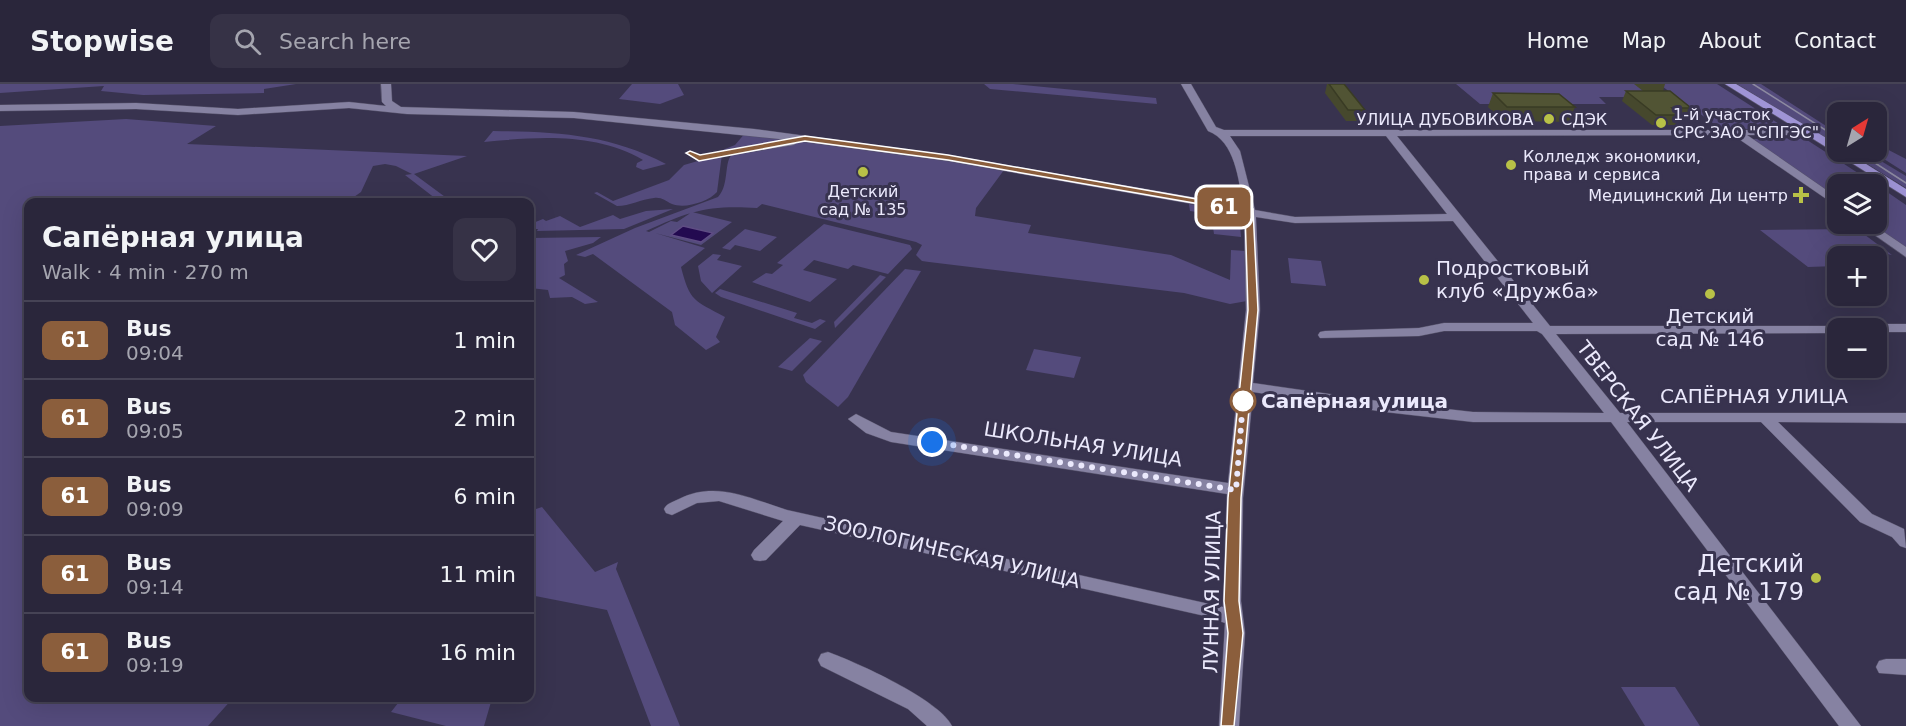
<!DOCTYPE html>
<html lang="en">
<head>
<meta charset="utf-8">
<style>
	body { margin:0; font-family:"DejaVu Sans",sans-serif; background:#363246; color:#f1f3f6; height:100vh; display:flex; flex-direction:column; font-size:22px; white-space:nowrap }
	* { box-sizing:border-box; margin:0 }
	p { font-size:20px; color:#a5a5af }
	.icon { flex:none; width:33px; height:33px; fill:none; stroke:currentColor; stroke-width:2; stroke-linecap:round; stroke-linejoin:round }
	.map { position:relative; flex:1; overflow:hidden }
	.drawer { position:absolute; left:24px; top:114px; width:510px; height:504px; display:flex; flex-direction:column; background:#2a263b; border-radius:12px; box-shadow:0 6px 24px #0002,0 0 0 2px #464355 }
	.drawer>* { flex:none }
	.badge { padding:0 12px; border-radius:9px; font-size:21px; line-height:39px }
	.needle { width:39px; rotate:37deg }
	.fabs { position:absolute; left:1827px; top:18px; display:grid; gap:12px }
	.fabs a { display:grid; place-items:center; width:60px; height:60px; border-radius:12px; background:#2a263b; box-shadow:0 6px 24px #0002,0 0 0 2px #464355; font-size:30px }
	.you { position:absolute; width:30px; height:30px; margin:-15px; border:4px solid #fff; border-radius:50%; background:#1a73e8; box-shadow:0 0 0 9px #1a73e833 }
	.map>.badge { position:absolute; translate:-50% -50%; box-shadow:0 0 0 3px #fff }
	.round { display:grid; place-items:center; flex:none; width:63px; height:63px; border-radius:12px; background:#363246 }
	.head { display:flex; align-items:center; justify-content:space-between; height:102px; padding:0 18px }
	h1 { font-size:28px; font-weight:800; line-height:45px }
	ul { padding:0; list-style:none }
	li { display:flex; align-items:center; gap:18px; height:78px; padding:0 18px; border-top:2px solid #464355 }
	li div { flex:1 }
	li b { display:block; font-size:22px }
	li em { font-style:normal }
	li .badge { min-width:66px; font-weight:700; text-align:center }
	header { display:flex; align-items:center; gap:36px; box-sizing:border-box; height:84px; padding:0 30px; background:#2a263b; border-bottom:2px solid #464355 }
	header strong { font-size:28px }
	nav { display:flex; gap:33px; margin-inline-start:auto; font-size:21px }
	.search { width:420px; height:54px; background:#363246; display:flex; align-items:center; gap:15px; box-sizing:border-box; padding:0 21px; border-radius:12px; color:#a5a5af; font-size:22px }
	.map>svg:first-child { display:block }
	.green { fill:#544b7c }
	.water { fill:#230a50; stroke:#5f4d84; stroke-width:1.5 }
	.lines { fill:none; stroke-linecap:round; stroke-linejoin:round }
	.minor-casing { stroke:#555169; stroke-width:1 }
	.major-casing { stroke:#555169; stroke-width:1 }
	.minor { fill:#8682a2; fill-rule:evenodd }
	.major { fill:#9f94d6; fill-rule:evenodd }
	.tram { stroke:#8d8aa1; stroke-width:1.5 }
	.wall { fill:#46482d }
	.building { fill:#515434; stroke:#393b24; stroke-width:1.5 }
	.line { fill:#8b5e3c; stroke:#fff; stroke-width:1.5 }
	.walk { stroke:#ebe9fc; stroke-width:6; stroke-dasharray:0 10.8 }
	.poi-dot { fill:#b8c147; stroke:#38334f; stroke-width:2 }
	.stop-dot { fill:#fff; stroke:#8b5e3c; stroke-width:3 }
	.labels { text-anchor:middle; stroke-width:6; stroke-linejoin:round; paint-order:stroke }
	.far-poi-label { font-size:16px; fill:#ebe9fc; stroke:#38334f; text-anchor:start }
	.far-street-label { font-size:16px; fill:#ebe9fc; stroke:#38334f }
	.poi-label { font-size:20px; fill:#ebe9fc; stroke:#38334f; text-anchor:start }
	.street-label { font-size:20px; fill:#ebe9fc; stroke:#38334f }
	.stop-label { font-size:20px; font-weight:bold; fill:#ebe9fc; stroke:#38334f; text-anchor:start }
	.near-poi-label { font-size:24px; fill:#ebe9fc; stroke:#38334f; text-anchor:end }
</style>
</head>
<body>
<header>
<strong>Stopwise</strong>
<div class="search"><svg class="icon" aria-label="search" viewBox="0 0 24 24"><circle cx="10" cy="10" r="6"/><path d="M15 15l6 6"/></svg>Search here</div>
<nav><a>Home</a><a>Map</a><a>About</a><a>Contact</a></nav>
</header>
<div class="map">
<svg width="1906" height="642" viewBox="0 0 1906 642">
	<rect width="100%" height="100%" fill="#38334f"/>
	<g class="green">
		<polygon points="0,0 296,0 264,5 264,9 143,11 101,7 104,2 0,9"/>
		<polygon points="632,0 678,0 684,11 660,20 619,15"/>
		<polygon points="984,0 1013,0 1156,14 1157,20 990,5"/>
		<polygon points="1456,0 1652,0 1670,13 1599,13 1606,20 1480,20"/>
		<polygon points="1659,0 1717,0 1787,45 1721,45"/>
		<polygon points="1737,0 1761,0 1837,49 1837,61"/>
		<polygon points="126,35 216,42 187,60 467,72 414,90 452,118 440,118 405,91 412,90 396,82 385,80 373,82 361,108 347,118 28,118 28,614 233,614 208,642 0,642 0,42"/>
		<path d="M493,47C557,48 609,50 666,80L643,86L636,83L637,79L643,76C595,48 537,53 484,58Z"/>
		<polygon points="746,48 794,55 715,69 735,61"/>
		<polygon points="1804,54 1807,56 1875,100 1838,100 1837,118 1750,55"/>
		<path d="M808,57L945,75L1004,86L976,124L975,132L1031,141L1028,149L1171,171L1230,196L1231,166L1246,167L1247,217L1230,220L1184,209L929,178L922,177L916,171L922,161L916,158L762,120L757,124C708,121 690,127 646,147L649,148L671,137L677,138L692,128L732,138L701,161L655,149L705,164L681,183C690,218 694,216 725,233L716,253L720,258L706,266L675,241L672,228L593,170L585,173L576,171L635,144L718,113C730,100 723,78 733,69Z"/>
		<polygon points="1877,60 1906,75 1906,89 1873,68 1876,68"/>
		<polygon points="1848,68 1866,68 1906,92 1906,104"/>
		<path d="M722,70L717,108C708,118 685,125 672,120C665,117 662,113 654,114C641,115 630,122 617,122L594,109L597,108L613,117L669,96L684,81Z"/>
		<polygon points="1877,101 1906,121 1906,166 1869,140 1876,140"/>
		<polygon points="1189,120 1239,129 1241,153 1214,150 1211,130 1190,127"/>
		<polygon points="673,125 624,145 537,147 538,145 530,145 530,136 533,139 543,135 546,137 560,132 580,143 613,131 620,135 646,127"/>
		<polygon points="824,140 910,161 912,165 888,190 853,181 848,185 814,176 803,186 837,195 810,218 752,198 766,189 772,190 783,181 777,179"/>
		<polygon points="745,145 777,153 760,167 735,161 730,166 722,164"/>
		<polygon points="1857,145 1892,171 1865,165 1861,168 1864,172 1838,172 1837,182 1808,183 1760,146"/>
		<polygon points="601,153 593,159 565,167 568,177 564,180 565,191 559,194 598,218 585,220 572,213 550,214 548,206 530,204 530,154"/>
		<polygon points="713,170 721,171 717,176 742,182 712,209 701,197 698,182"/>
		<polygon points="1288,174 1321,177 1326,202 1291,199"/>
		<polygon points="905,185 921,187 848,313 838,323 806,298 803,291"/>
		<polygon points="880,191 886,193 835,244 834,238"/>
		<polygon points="720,205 797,229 794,234 812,239 820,235 826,237 815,245 721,213 715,209"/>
		<polygon points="810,254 822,257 792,287 778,283"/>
		<polygon points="1034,265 1081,273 1074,294 1026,286"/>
		<polygon points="542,423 595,488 618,478 616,485 680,642 651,642 607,526 530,511 530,427"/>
		<polygon points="1621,603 1675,603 1700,642 1645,642"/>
		<polygon points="402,614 429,614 432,619 452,614 488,614 491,618 484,642 446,642 391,628"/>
	</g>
	<polygon class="water" points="683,142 713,149 701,158 671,151"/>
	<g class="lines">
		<defs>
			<g id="minor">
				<path d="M381,0H391L392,17L401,23L574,28L754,45L948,71L1243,122C1239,96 1235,57 1208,47L1181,0H1191L1216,43L1224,46H1814V50L1810,51H1747L1838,114V123L1733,51L1397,52L1550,242H1843L1844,244H1838V249L1556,250L1620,329H1906V339L1778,338L1872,430L1904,445L1906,464L1900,462L1892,453L1860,438L1761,338H1627L1861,642H1839L1611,338H1473L1385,328L1253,308L1243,414L1241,517L1245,549L1239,642H1219L1225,539L1205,532L800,441L766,476L760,477L754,476L751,471L754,466L783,437L719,417L697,419L672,431L666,429L664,425C667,419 673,418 679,415C716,396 751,415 787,426L1223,523L1227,410L891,358L866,349L848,335L856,330L891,348L1228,399L1246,226L1244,129L948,77L798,57L794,61L731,71L726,68L727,66L789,56L574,34L407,30L349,24L238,31L136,25L0,27V21L136,19L238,25L349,18L386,22L382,18ZM1230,52H1386L1447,130L1295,133L1255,126L1240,67ZM1256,133L1295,139L1453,137L1533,239H1444L1419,244L1325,247L1320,248L1318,251L1320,254L1419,252L1444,247H1537L1542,250L1604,329L1473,328L1385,318L1253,299L1260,226Z"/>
				<polygon points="1859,140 1872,140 1906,163 1906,173"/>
				<polygon points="1851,240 1906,240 1906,248 1876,248 1876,244 1844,244"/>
				<path d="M828,568C856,578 940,616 952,642H927L908,625L821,582L818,576L821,570Z"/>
				<polygon points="1886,575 1906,575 1906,591 1879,589 1876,583 1879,577"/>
			</g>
			<polygon id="major" points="1725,0 1736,0 1838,61 1838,68 1847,68 1906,105 1906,113"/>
		</defs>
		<use href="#minor" class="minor-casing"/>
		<use href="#major" class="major-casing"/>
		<use href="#minor" class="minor"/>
		<use href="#major" class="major"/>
		<g class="tram">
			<polyline points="1753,0 1838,54"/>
			<polyline points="1858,68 1906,99"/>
		</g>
	</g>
	<g class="wall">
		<polygon points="1327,0 1344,0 1365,26 1362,37 1346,37 1325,9"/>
		<polygon points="1634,0 1665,0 1663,7 1691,24 1687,34 1678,34 1675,41 1652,41 1622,17 1626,7 1643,7"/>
		<polygon points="1493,9 1575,23 1569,38 1502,37 1488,23"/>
	</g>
	<g class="building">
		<polygon points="1329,0 1344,0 1365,26 1348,26"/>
		<polygon points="1626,7 1670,7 1691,24 1672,24 1680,31 1656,31"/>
		<polygon points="1493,9 1559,10 1575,23 1507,23"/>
	</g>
	<polygon class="line" points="805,52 948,71 1253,125 1258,226 1241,414 1239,517 1243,549 1234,642 1221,642 1228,549 1224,517 1228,414 1248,226 1245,128 948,76 805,57 699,77 686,69 690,67 700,71"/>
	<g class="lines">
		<polyline class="walk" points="932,358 1236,406 1243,317"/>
	</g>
	<g class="poi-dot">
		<circle cx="1549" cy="35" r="6"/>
		<circle cx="1661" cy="39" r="6"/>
		<circle cx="1511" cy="81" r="6"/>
		<circle cx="863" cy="88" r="6"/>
		<path d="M1798 102h6v6h6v6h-6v6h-6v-6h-6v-6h6z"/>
		<circle cx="1424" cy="196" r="6"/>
		<circle cx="1710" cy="210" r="6"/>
		<circle cx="1816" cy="494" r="6"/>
	</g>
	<circle class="stop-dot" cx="1243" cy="317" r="12"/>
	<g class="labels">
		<g class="far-poi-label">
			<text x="1673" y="36">1-й участок<tspan x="1673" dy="18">СРС ЗАО "СПГЭС"</tspan></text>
			<text x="1561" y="41">СДЭК</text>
			<text x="1523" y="78">Колледж экономики,<tspan x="1523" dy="18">права и сервиса</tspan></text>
			<text x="863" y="113" text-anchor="middle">Детский<tspan x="863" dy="18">сад № 135</tspan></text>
			<text x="1788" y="117" text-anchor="end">Медицинский Ди центр</text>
		</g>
		<g class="far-street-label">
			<text x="1445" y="41">УЛИЦА ДУБОВИКОВА</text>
		</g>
		<g class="poi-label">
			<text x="1436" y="191">Подростковый<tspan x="1436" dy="23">клуб «Дружба»</tspan></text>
			<text x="1710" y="239" text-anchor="middle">Детский<tspan x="1710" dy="23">сад № 146</tspan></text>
		</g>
		<g class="street-label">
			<text x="1754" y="319">САПЁРНАЯ УЛИЦА</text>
			<text transform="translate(1638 332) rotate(52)" y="7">ТВЕРСКАЯ УЛИЦА</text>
			<text transform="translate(1083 360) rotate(9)" y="7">ШКОЛЬНАЯ УЛИЦА</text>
			<text transform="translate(952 468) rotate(13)" y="7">ЗООЛОГИЧЕСКАЯ УЛИЦА</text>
			<text transform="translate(1212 508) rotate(-89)" y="7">ЛУННАЯ УЛИЦА</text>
		</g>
		<g class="stop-label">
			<text x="1261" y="324">Сапёрная улица</text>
		</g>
		<g class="near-poi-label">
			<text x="1804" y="488">Детский<tspan x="1804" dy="28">сад № 179</tspan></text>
		</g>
	</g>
</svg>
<div class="fabs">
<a><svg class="needle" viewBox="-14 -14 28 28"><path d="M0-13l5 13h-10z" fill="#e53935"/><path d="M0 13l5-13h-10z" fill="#a5a5af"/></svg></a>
<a><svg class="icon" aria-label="layers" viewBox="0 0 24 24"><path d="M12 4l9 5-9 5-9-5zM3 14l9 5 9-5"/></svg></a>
<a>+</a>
<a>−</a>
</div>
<div class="you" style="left:932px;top:358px"></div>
<b class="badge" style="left:1224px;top:123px;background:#8b5e3c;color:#fff">61</b>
<section class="drawer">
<div class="head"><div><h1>Сапёрная улица</h1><p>Walk · 4 min · 270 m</p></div><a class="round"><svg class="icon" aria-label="heart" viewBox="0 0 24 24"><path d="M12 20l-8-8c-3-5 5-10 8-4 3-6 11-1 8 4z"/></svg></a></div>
<ul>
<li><span class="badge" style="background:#8b5e3c;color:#fff">61</span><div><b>Bus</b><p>09:04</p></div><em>1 min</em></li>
<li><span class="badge" style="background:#8b5e3c;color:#fff">61</span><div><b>Bus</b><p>09:05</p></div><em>2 min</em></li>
<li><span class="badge" style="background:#8b5e3c;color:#fff">61</span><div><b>Bus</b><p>09:09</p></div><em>6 min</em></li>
<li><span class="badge" style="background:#8b5e3c;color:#fff">61</span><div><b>Bus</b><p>09:14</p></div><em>11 min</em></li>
<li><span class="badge" style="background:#8b5e3c;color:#fff">61</span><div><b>Bus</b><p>09:19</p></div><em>16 min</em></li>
</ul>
</section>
</div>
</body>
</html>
